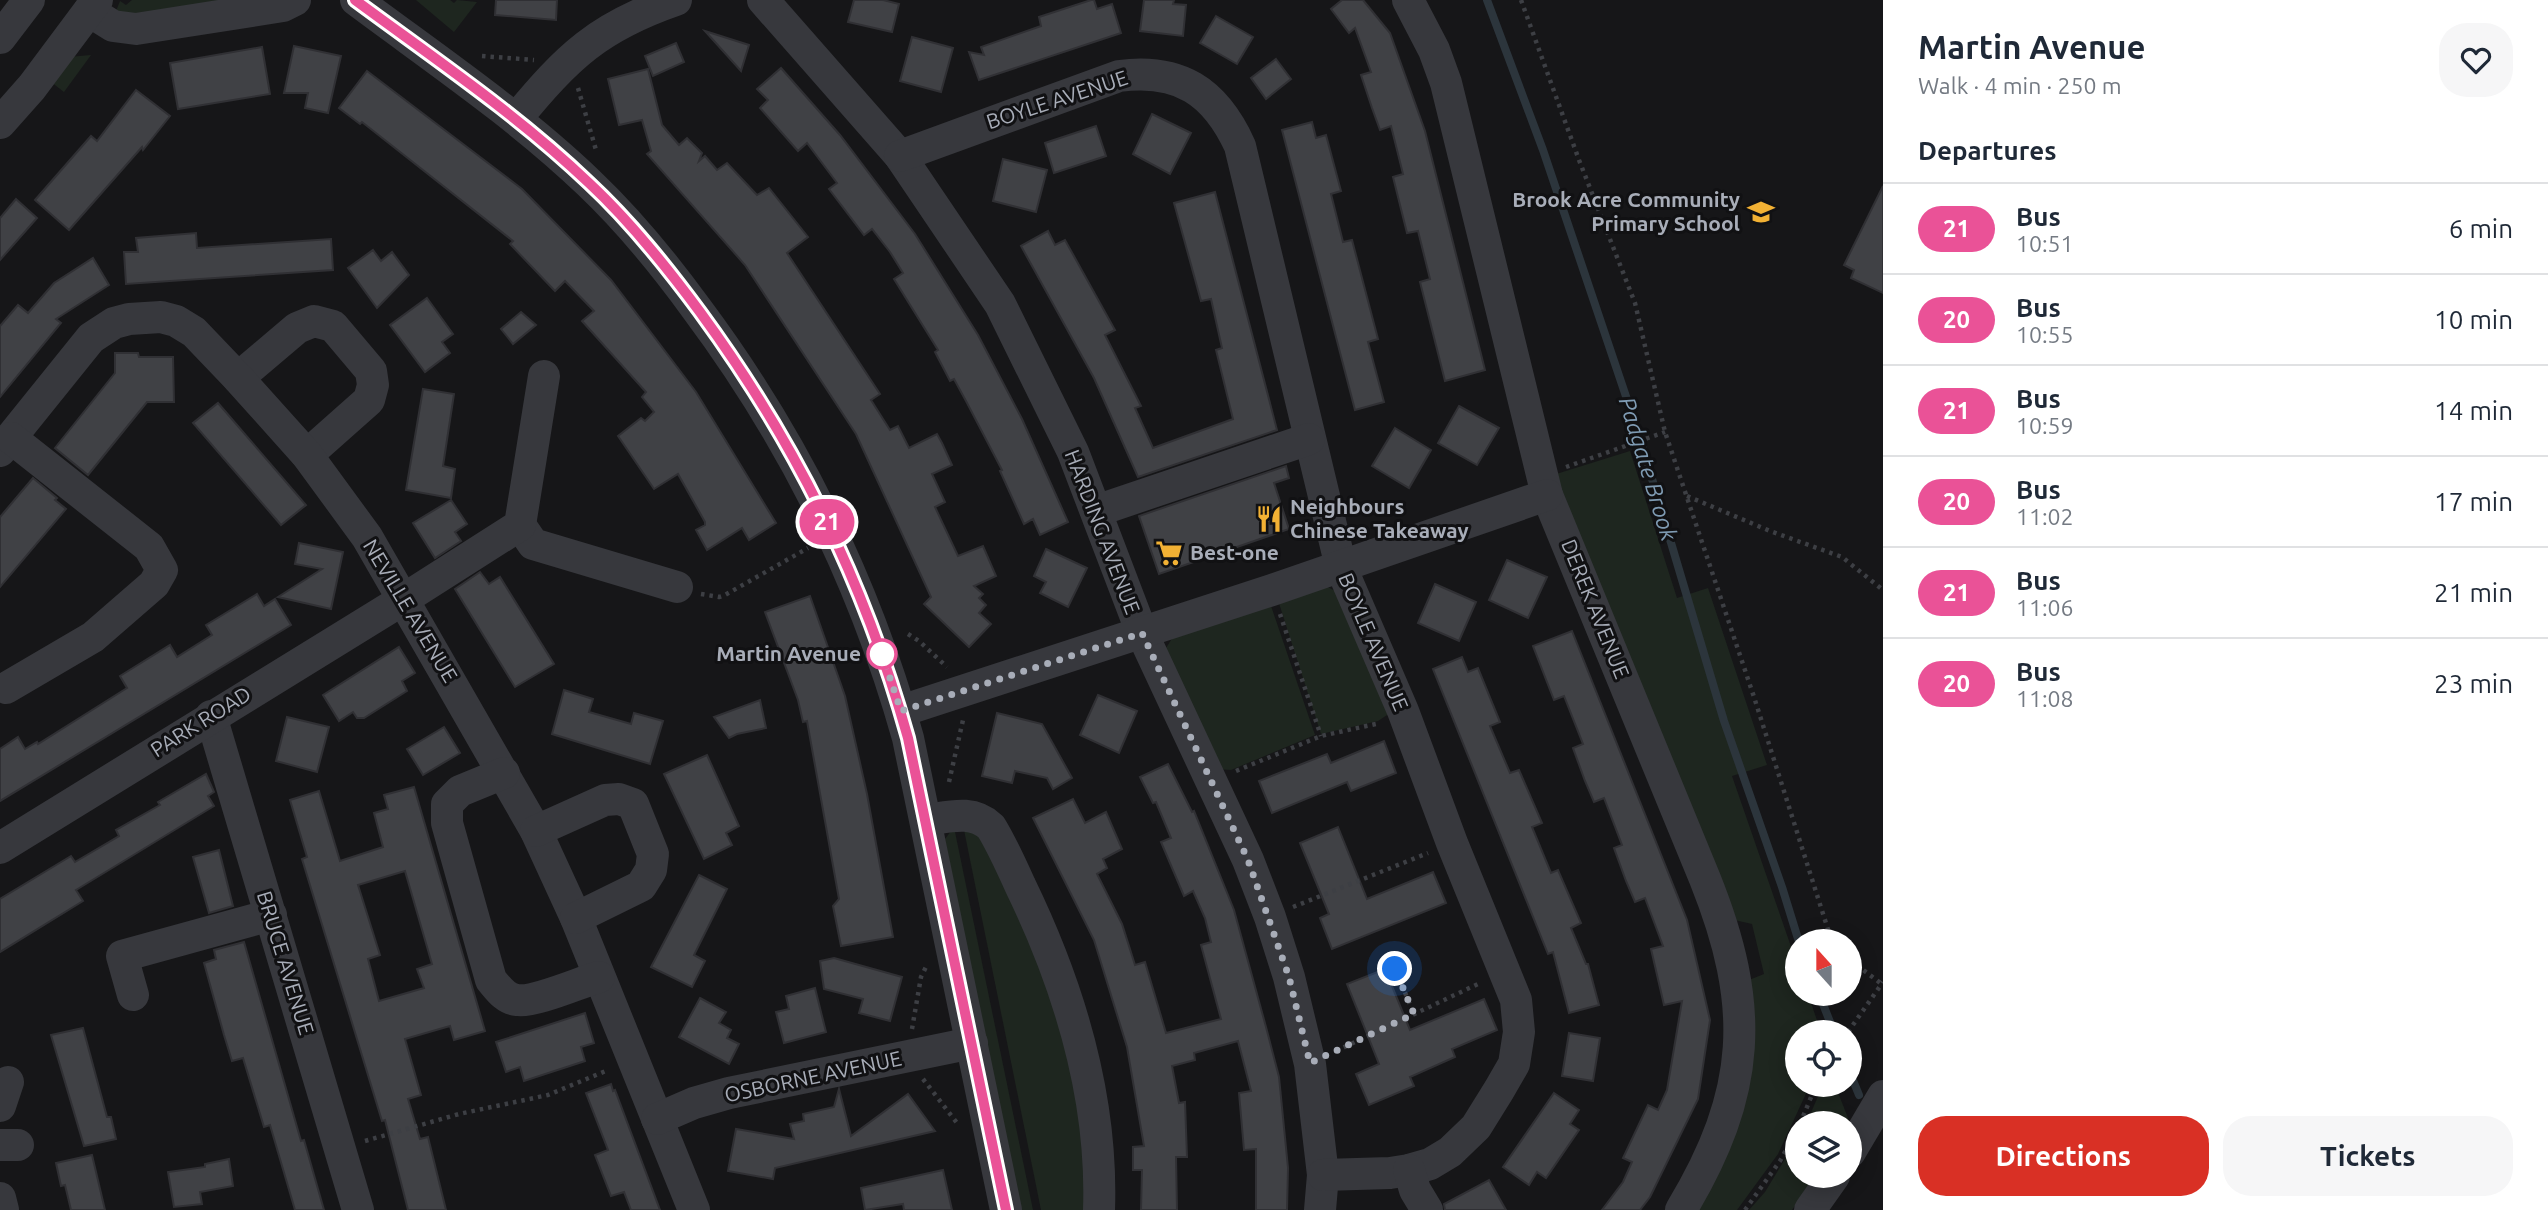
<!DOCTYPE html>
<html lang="en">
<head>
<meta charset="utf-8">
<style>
	body { margin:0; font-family:Ubuntu,sans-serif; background:#f6f6f7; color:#1f2937; height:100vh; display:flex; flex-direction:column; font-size:26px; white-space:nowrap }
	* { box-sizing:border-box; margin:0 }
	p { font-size:23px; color:#747a83 }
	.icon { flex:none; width:38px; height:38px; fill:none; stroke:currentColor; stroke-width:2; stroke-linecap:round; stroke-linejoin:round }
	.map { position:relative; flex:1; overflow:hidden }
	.drawer { display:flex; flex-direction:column; background:#fff; width:665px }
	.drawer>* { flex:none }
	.badge { padding:0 14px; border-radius:23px; font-size:24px; line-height:46px }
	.needle { width:46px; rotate:339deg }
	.tools { position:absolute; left:1785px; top:929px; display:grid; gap:14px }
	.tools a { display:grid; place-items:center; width:77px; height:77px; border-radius:50%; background:#fff; box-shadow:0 4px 18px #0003; font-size:35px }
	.you { position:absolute; width:35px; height:35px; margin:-18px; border:5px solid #fff; border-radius:50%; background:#1a73e8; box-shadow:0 0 0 10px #1a73e833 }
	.map>.badge { position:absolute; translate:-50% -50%; box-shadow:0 0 0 4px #fff }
	h2 { padding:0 35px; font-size:26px; line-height:63px }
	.round { display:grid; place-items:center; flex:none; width:74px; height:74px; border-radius:28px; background:#f6f6f7 }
	.headline { display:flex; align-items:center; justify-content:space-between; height:119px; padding:0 35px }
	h1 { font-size:33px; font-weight:600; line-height:52px }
	.cta { display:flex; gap:14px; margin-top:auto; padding:14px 35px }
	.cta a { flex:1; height:80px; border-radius:28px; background:#d93025; color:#fff; font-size:28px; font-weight:600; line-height:80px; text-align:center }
	.cta a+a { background:#f6f6f7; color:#1f2937 }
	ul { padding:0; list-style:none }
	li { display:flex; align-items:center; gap:21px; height:91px; padding:0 35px; border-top:2px solid #e0e1e3 }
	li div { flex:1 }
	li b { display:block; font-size:26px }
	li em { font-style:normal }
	li .badge { min-width:77px; font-weight:700; text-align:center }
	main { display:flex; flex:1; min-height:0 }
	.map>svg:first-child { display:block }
	.green { fill:#1e261f }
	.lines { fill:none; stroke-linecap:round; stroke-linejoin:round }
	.stream { stroke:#2c353c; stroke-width:8 }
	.building { fill:#404145; stroke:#303034; stroke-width:2; fill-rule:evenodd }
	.path { stroke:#3d3f44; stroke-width:4.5; stroke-dasharray:3.5 5; stroke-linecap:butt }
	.minor { stroke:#37383d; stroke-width:32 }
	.line-casing { stroke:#fff; stroke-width:16 }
	.line { stroke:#ea5297; stroke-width:10 }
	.walk { stroke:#a8adb8; stroke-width:7; stroke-dasharray:0 12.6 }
	.stop-dot { fill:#fff; stroke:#ea5297; stroke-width:3.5 }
	.labels { text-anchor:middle; stroke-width:6; stroke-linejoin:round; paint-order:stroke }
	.street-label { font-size:21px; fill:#a8adb8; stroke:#111113 }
	.poi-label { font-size:21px; font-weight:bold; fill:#a8adb8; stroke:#111113; text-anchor:start }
	.stop-label { font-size:21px; font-weight:bold; fill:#a8adb8; stroke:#111113; text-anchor:end }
	.water-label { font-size:23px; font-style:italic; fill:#7f9bb3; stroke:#111113 }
</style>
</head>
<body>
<main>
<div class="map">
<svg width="1883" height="1210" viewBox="0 0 1883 1210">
	<rect width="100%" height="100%" fill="#161618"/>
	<g class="green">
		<polygon points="132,0 251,0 128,21 116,11 120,1 126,5"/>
		<polygon points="416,0 450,0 454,3 457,0 477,2 454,32"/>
		<polygon points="91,55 64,92 51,82 69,57"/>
		<polygon points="1630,451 1677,598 1708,588 1767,765 1732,776 1797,964 1797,994 1808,994 1821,1032 1797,1032 1797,1085 1810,1085 1778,1154 1737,1210 1690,1210 1744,982 1764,974 1752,924 1730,919 1553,475"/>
		<polygon points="1324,585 1337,592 1390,713 1378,721 1321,734 1277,597"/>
		<polygon points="1269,600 1315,735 1231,770 1217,769 1166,648 1173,637"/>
		<polygon points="963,825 978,830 1029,925 1079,1077 1088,1210 1041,1210"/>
		<polygon points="954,827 1033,1210 1019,1210 945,839"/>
		<polygon points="1823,1085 1835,1085 1850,1123 1806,1124"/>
		<polygon points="1797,1139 1797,1176 1816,1176 1792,1210 1749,1210 1765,1192"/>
	</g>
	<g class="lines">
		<g class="stream">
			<polyline points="1487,0 1543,150 1639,435 1724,721 1782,887 1799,942"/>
			<polyline points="1819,994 1834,1032"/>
			<polyline points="1850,1073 1859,1095"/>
		</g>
	</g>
	<g class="building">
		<polygon points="496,0 557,0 556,20 495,15"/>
		<polygon points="854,0 883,0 899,4 892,32 848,22"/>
		<polygon points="1091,0 1094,0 1097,9 1112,4 1121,33 979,80 969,52 984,55 981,47 1041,26 1039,17"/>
		<polygon points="1144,0 1174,0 1173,4 1186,5 1183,36 1140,31"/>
		<polygon points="1342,0 1363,0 1390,33 1425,131 1485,370 1445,381 1420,282 1430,279 1418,231 1407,233 1393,177 1403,174 1391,126 1380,130 1372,108 1361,75 1371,72 1355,28 1349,33 1331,9"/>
		<polygon points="1216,16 1253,37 1237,64 1200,43"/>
		<polygon points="705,31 749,45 741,71"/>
		<polygon points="912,37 953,48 941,92 900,81"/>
		<polygon points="676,43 684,62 653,76 645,56"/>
		<polygon points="294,46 341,56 328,113 305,108 308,93 284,93"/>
		<polygon points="262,47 270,94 178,109 170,63"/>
		<polygon points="1276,59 1291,79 1266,99 1251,78"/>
		<polygon points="781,68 840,135 915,234 978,335 1022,419 1068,522 1040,535 1033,519 1024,524 1000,471 1002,470 966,401 954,379 950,381 935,352 938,350 894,279 903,273 890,252 872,229 864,235 829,189 837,183 807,143 798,151 760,108 768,100 757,89"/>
		<polygon points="648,69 662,125 679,145 687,138 702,153 699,161 705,156 717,170 727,163 757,195 769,188 808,237 787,253 880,394 871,400 890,430 898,426 909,448 937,434 942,443 952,465 932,474 945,502 935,507 958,556 983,546 996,576 974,586 983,594 979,598 986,605 979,613 991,624 969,647 924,604 931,597 856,434 745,265 647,154 651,151 642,120 619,125 608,79"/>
		<polygon points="367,71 522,189 611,280 696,392 776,523 749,540 742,528 707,550 696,530 705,525 705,522 678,474 654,489 618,436 641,418 645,421 654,412 642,397 646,392 582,321 594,311 565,281 555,291 510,244 513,241 362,122 360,124 339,108"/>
		<polygon points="136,90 170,116 143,150 142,147 69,230 35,200 91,136 97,141"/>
		<polygon points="1152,114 1191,133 1170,174 1133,154"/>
		<polygon points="1312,122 1316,138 1326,135 1341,191 1331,194 1343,242 1352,240 1378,339 1368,342 1384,402 1355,410 1282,130"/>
		<polygon points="1096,126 1106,156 1054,173 1045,143"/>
		<polygon points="1003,159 1047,170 1036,212 993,201"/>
		<polygon points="1883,186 1883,293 1851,278 1854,270 1844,265"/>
		<polygon points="1215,192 1277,430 1138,477 1094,378 1021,246 1048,231 1055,245 1065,240 1115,330 1105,335 1141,406 1135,408 1153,448 1233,419 1216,350 1222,348 1211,299 1201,301 1174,203"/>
		<polygon points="16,199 37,218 0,260 0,218"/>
		<polygon points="196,233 197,248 331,239 333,270 126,284 124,252 138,252 136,238"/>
		<polygon points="373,250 381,261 392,252 409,275 377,308 348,268"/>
		<polygon points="93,258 109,285 56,319 61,323 0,397 0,326 18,305 28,313 54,283"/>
		<polygon points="427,298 453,334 442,342 450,353 425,372 390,325"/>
		<polygon points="521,312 536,325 513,344 501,329"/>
		<polygon points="115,353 138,353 139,357 173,357 174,402 147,402 88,475 55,448 115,373"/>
		<polygon points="423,389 454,394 443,466 455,469 451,498 406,490"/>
		<polygon points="218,403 306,505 281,525 193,423"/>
		<polygon points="1459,406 1499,428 1477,465 1438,443"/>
		<polygon points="1395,428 1431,450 1409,488 1372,466"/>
		<polygon points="1286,466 1289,478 1274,483 1289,529 1159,574 1139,516"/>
		<polygon points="33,478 57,498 55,500 66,509 0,587 0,517"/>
		<polygon points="451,500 467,524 455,532 461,541 435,558 413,523"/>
		<polygon points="299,543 343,552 331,609 278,597 322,569 295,564"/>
		<polygon points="1046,549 1087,568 1068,607 1040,593 1046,582 1034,576"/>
		<polygon points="1507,560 1547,577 1528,618 1489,600"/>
		<polygon points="480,572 489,584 500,577 554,664 515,687 455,589"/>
		<polygon points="1435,584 1476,602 1459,641 1418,623"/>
		<polygon points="257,594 264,606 275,599 291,625 0,801 0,749 18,737 25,749 37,742 38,744 127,688 120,676 170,645 177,657 212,635 206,625"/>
		<polygon points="810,596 845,696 867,794 893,937 841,946 833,906 839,899 807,721 803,722 798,700 765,612"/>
		<polygon points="1572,631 1687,920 1710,1020 1698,1099 1650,1197 1640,1210 1602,1210 1623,1182 1632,1162 1623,1158 1648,1105 1658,1110 1667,1090 1682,1001 1664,1005 1651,949 1663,946 1645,898 1635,902 1626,881 1614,848 1622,845 1604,798 1594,802 1585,781 1573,748 1583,744 1564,696 1554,700 1533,646"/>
		<polygon points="399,647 415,673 402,681 407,691 364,718 357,718 353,712 339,721 323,695"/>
		<polygon points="1462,657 1468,672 1478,668 1500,722 1490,726 1510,773 1519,770 1542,823 1532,827 1551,873 1558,870 1581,923 1571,928 1586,964 1588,964 1599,1005 1569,1013 1553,952 1548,954 1433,669"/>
		<polygon points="564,690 593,699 589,712 631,724 634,713 663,721 650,764 552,734"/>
		<polygon points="1098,695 1137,711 1119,753 1080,735"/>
		<polygon points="760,700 766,728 737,734 729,738 714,717"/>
		<polygon points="997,713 1042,724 1072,778 1053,789 1047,778 1015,771 1012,783 982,776"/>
		<polygon points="287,717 329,727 317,772 276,761"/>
		<polygon points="444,727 460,753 423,775 407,749"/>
		<polygon points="1384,741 1396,773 1351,791 1347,782 1272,813 1259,781 1327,754 1331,763"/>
		<polygon points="707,755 739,826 726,833 732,845 704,859 664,774"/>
		<polygon points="1168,764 1192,812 1194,811 1234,910 1266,1027 1279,1077 1288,1168 1287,1210 1256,1210 1256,1149 1244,1150 1239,1093 1251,1091 1238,1041 1194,1053 1195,1060 1172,1066 1179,1103 1185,1102 1187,1157 1176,1157 1177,1210 1141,1210 1142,1170 1133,1170 1133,1147 1144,1146 1127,1047 1094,940 1033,818 1073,799 1085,823 1106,812 1122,849 1103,859 1107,868 1097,874 1122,924 1135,965 1145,962 1166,1033 1221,1019 1201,945 1211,942 1205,918 1193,891 1184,896 1161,842 1171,838 1156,802 1153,803 1140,777"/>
		<polygon points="206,774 214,792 208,796 214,806 76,890 83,901 0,952 0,899 71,856 75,862 119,836 116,830 160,805 158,802"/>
		<path d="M414,787L485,1031L454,1040L450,1026L405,1039L421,1095L408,1099L420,1139L428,1137L446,1210H408L385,1120L382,1121L302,859L307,857L290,800L319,791L340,861L383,847L374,813L388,809L384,795ZM405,871L432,964L417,969L424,988L379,1001L368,959L380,955L358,885Z"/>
		<polygon points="1338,827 1367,899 1433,872 1446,903 1332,949 1320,918 1329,914 1300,843"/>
		<polygon points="219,850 233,906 209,913 193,857"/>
		<polygon points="699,875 727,889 694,955 705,961 692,987 651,967"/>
		<polygon points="244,942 299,1134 301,1141 304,1140 324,1210 295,1210 270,1125 264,1127 243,1058 232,1061 224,1035 204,963 216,959 214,950"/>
		<polygon points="834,958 902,977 890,1021 859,1013 863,999 824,989 820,961"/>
		<polygon points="1385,969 1410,1030 1484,999 1497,1030 1452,1049 1455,1057 1410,1077 1414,1086 1369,1105 1356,1074 1379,1064 1347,984"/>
		<polygon points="815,988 826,1032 784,1043 776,1012 789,1009 786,996"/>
		<polygon points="700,998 726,1012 719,1023 731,1030 727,1038 739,1044 729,1064 679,1037"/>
		<polygon points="585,1013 594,1043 581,1047 585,1061 524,1081 520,1067 506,1072 496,1042"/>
		<polygon points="83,1028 107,1117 111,1117 116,1139 84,1146 51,1035"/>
		<polygon points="1569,1033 1600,1038 1593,1081 1562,1076"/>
		<polygon points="611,1084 613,1091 615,1090 660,1210 631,1210 624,1192 611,1196 595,1155 608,1150 586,1093"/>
		<polygon points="839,1089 851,1136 908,1094 935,1131 775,1168 773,1179 728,1171 736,1129 794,1139 790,1124 804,1121 803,1114 834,1107"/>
		<polygon points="1554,1093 1579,1110 1570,1124 1579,1130 1546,1178 1537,1172 1529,1185 1503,1167"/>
		<polygon points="92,1155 105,1210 71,1210 65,1185 61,1186 56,1163"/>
		<polygon points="229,1159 233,1186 200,1192 202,1204 174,1207 168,1172 205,1167 205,1164"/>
		<polygon points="943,1170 952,1210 904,1210 903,1204 865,1210 861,1188"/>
		<polygon points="1489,1180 1506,1210 1445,1210 1444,1204"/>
	</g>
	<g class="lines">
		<g class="path">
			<polyline points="1521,0 1579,160 1635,303 1665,432 1754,697 1832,942"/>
			<polyline points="482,56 534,60"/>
			<polyline points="578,88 596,150"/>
			<polyline points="1566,467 1665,432"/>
			<polyline points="1687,496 1770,531 1842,557 1883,590"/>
			<polyline points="701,594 719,597 725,595 808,548"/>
			<polyline points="1280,614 1321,736"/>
			<polyline points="908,634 919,641 947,667"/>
			<polyline points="1236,771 1321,736 1380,723"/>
			<polyline points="949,782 963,720"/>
			<polyline points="1293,907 1428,853"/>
			<polyline points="1850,960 1883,985"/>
			<polyline points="1395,969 1414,1014"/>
			<polyline points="912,1029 921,977 926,967"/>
			<polyline points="1848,1032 1883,982"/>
			<polyline points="1336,1051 1480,983"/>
			<polyline points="923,1079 957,1123"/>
			<polyline points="1800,1124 1816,1085"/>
			<polyline points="365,1141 459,1114 548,1095 608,1070"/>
			<polyline points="1745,1210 1780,1161 1797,1130"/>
		</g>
		<g class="minor">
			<path d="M356,0C435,59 518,115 589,183C629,221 664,264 696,308C794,439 864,581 908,738L1006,1210"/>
			<polyline points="763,0 900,156 1000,304 1073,452 1142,633 1248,860 1270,917 1289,977 1310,1064 1323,1175 1320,1210"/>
			<path d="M1408,0L1434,50L1446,83L1547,495L1705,879C1756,1006 1752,1092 1681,1210"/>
			<polyline points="89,11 113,26 136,29 283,6 295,0"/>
			<polyline points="0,38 29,0"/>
			<path d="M516,119C568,56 598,27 676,0"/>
			<polyline points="0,123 32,87 97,0"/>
			<path d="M900,156L1119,76C1179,68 1215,91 1240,146L1341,567L1403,711L1452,843L1516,1000L1519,1032L1514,1064L1499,1090L1476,1127L1450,1152L1430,1164L1409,1170L1390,1173L1323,1175"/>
			<polyline points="238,378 297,328 314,321 333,326 371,371 373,385 369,400 307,455"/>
			<polyline points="0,451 91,338 114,323 129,319 161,317 176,321 194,332 238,378 307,455 367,537 536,831 576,918 694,1210"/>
			<polyline points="1096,511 1309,439"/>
			<polyline points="520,525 533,544 677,587"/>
			<polyline points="6,688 93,637 154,584 162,570 149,547 11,438"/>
			<polyline points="901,711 1272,590 1547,495"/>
			<polyline points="211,716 358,1210"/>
			<path d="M504,773L460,791L447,804V823L491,980C498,988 505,999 517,1000C534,1003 581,982 599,977"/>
			<path d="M926,820C949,817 972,809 991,827C1002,845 1011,865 1020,885C1069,986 1103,1096 1099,1210"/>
			<polyline points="536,831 605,800 619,799 633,804 653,854 651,870 641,886 576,918"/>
			<polyline points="0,848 404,599 520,525 544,376"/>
			<polyline points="133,995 122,956 271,915"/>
			<polyline points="0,1106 8,1082"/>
			<polyline points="657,1119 694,1103 729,1093 972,1043"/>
			<polyline points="0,1145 18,1145"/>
			<polyline points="1850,1152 1883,1096"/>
			<polyline points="1409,1170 1415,1190 1427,1210"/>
			<polyline points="0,1198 3,1210"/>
			<polyline points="1810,1210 1834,1176"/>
		</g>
	</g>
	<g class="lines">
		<defs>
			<path id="line" d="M355,0C435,59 518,115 589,183C631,222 666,266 700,312C796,443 864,581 908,738L1006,1210"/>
		</defs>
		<use href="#line" class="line-casing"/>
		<use href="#line" class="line"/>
		<polyline class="walk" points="882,654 901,711 1142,633 1248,860 1289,977 1310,1063 1414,1014 1395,969"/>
	</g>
	<defs>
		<symbol id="school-bare" viewBox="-9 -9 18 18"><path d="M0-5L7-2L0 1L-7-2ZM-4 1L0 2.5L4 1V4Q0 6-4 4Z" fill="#f2b134" stroke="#111113" stroke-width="2.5" paint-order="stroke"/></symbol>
		<symbol id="restaurant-bare" viewBox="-9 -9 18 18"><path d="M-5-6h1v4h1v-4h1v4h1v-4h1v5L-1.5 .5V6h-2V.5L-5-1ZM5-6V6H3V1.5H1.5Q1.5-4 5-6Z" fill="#f2b134" stroke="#111113" stroke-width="2.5" paint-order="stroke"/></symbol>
		<symbol id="supermarket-bare" viewBox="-9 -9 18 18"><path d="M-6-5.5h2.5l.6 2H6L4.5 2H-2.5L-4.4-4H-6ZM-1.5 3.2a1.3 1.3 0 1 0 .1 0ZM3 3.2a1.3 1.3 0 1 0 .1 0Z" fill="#f2b134" stroke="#111113" stroke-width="2.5" paint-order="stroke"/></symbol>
	</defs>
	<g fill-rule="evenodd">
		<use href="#school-bare" x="1742" y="193" width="38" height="38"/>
		<use href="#restaurant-bare" x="1250" y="500" width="38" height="38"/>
		<use href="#supermarket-bare" x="1150" y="534" width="38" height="38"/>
	</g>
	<circle class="stop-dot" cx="882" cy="654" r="14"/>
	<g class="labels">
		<g class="street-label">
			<text transform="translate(1057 100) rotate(-18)" y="7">BOYLE AVENUE</text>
			<text transform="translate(1102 532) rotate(69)" y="7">HARDING AVENUE</text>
			<text transform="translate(1595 609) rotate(68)" y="7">DEREK AVENUE</text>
			<text transform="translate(410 611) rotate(59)" y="7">NEVILLE AVENUE</text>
			<text transform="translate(1373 642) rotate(67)" y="7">BOYLE AVENUE</text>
			<text transform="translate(201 722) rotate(-32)" y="7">PARK ROAD</text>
			<text transform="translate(285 963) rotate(73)" y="7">BRUCE AVENUE</text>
			<text transform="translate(813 1077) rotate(-12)" y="7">OSBORNE AVENUE</text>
		</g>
		<g class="poi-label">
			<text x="1740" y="207" text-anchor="end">Brook Acre Community<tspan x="1740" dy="24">Primary School</tspan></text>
			<text x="1290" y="514">Neighbours<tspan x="1290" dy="24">Chinese Takeaway</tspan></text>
			<text x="1190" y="560">Best-one</text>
		</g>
		<g class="stop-label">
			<text x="861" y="661">Martin Avenue</text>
		</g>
		<g class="water-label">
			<text transform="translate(1648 469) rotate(73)" y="8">Padgate Brook</text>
		</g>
	</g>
</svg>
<div class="tools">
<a><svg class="needle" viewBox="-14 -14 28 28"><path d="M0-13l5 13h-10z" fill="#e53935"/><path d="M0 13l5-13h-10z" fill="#747a83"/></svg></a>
<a><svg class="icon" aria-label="locate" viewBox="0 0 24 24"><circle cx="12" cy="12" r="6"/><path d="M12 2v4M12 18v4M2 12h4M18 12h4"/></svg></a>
<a><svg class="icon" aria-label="layers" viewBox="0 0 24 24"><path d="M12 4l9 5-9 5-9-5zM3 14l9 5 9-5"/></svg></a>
</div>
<div class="you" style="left:1395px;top:969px"></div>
<b class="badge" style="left:827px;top:522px;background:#ea5297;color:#fff">21</b>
</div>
<section class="drawer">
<div class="headline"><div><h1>Martin Avenue</h1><p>Walk · 4 min · 250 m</p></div><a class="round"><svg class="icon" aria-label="heart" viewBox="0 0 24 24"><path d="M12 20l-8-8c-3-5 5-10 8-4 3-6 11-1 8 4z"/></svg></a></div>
<h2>Departures</h2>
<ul>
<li><span class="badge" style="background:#ea5297;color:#fff">21</span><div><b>Bus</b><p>10:51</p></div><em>6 min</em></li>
<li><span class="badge" style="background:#ea5297;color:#fff">20</span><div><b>Bus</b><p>10:55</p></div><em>10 min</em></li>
<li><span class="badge" style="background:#ea5297;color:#fff">21</span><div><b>Bus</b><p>10:59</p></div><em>14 min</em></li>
<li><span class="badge" style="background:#ea5297;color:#fff">20</span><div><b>Bus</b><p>11:02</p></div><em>17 min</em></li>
<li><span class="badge" style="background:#ea5297;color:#fff">21</span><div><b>Bus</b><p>11:06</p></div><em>21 min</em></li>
<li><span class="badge" style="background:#ea5297;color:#fff">20</span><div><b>Bus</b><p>11:08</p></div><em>23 min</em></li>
</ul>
<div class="cta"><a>Directions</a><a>Tickets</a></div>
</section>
</main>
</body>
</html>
